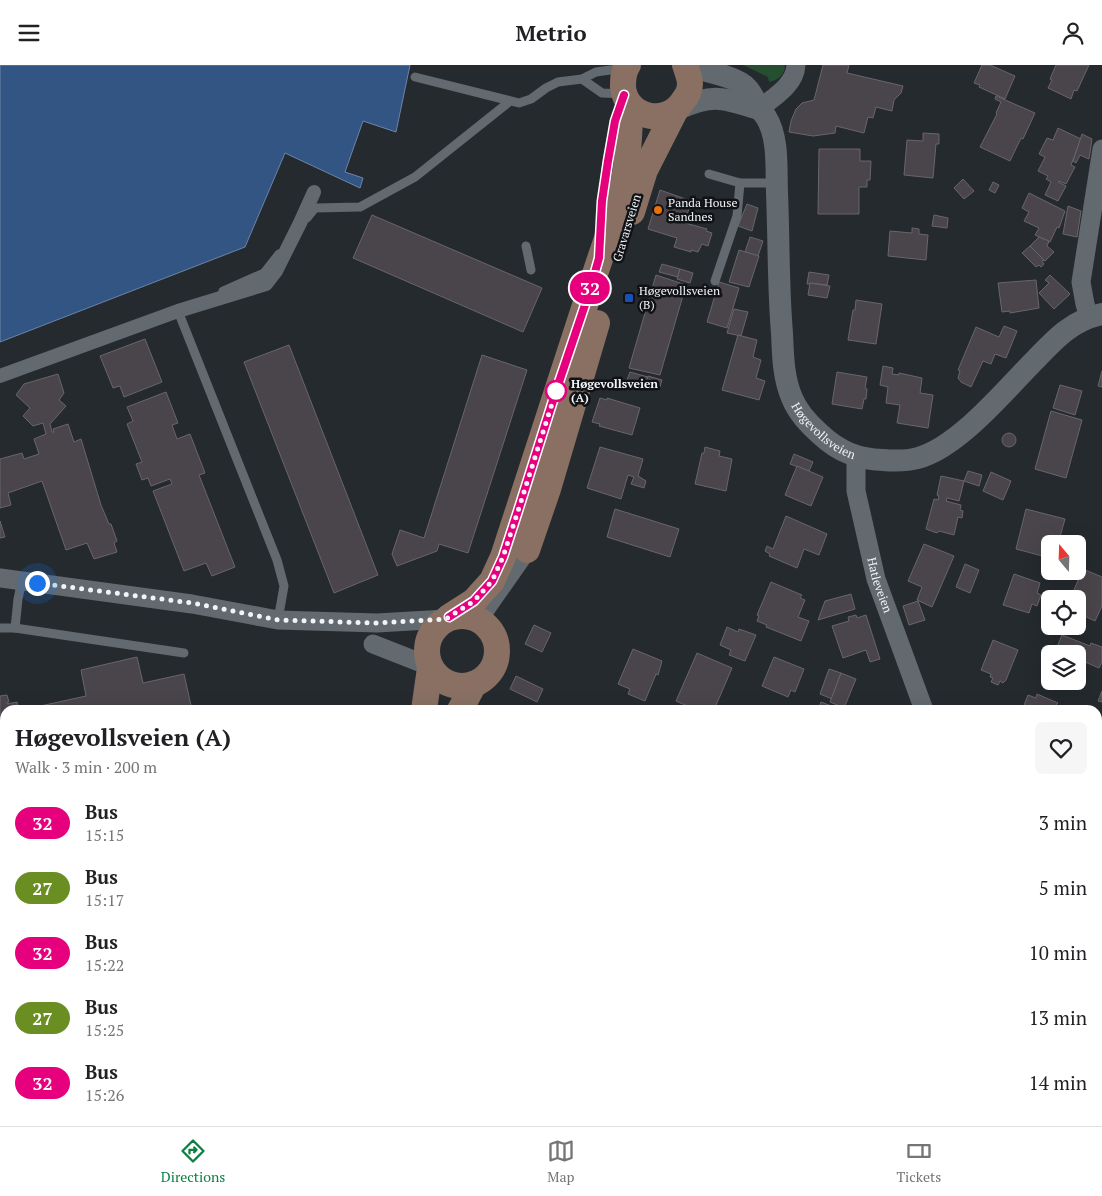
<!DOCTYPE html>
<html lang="en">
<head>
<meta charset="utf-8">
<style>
	body { margin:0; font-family:"PT Serif",serif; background:#f6f6f6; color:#202124; height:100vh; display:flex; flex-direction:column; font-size:19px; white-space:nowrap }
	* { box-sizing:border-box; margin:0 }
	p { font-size:16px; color:#757577 }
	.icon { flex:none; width:28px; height:28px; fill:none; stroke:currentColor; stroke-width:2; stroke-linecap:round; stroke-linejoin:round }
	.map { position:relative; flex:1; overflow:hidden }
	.side { position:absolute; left:0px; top:640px; width:1102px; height:421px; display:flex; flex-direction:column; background:#fff; border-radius:15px 15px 0 0; box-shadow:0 5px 20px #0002 }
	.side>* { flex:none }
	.badge { padding:0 10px; border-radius:16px; font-size:18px; line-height:32px }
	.needle { width:32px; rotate:341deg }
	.buttons { position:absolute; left:1041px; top:470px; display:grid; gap:10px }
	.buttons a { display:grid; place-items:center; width:45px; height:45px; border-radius:8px; background:#fff; box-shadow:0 5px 20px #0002; font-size:25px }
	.you { position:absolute; width:25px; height:25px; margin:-12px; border:4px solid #fff; border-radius:50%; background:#1a73e8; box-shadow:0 0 0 8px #1a73e833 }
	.map>.badge { position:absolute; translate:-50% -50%; box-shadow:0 0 0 2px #fff }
	.round { display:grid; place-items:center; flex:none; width:52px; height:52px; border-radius:8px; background:#f6f6f6 }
	.headline { display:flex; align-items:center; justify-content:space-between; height:85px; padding:0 15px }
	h1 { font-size:24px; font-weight:700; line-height:38px }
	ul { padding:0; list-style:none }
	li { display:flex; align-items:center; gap:15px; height:65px; padding:0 15px }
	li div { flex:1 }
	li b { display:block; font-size:19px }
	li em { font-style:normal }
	li .badge { min-width:55px; font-weight:700; text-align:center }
	header { display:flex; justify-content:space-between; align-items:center; height:65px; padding:0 15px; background:#fff; font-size:22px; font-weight:700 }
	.dock { display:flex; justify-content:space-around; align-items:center; height:70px; border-top:1px solid #e0e0e0; background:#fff; font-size:14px; color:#757577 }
	.dock a { display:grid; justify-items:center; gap:2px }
	.dock .current { color:#0b8043 }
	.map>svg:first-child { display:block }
	.green { fill:#264e31 }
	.water { fill:#335584; stroke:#6c85a6 }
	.building { fill:#49454b; stroke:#69656c }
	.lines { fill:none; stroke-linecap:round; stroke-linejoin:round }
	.service { stroke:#62696f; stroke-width:9 }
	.pedestrian { stroke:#62696f; stroke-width:14 }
	.minor { stroke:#62696f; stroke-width:19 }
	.tertiary { stroke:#62696f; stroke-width:22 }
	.secondary { stroke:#897063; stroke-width:26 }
	.line-casing { stroke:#fff; stroke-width:11 }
	.line { stroke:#e6007e; stroke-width:8 }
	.walk { stroke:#f0f4f7; stroke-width:5; stroke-dasharray:0 9 }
	.food-dot { fill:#e8710a; stroke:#101215; stroke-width:2 }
	.transit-dot { fill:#1a4fb4; stroke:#101215; stroke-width:2 }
	.stop-dot { fill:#fff; stroke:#e6007e; stroke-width:2.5 }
	.labels { text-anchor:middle; stroke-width:5; stroke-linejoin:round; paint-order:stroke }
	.poi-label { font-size:12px; fill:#f0f4f7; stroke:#101215; text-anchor:start }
	.street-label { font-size:12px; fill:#f0f4f7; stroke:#101215 }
	.stop-label { font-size:12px; font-weight:bold; fill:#f0f4f7; stroke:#101215; text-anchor:start }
</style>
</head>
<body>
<header><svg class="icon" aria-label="menu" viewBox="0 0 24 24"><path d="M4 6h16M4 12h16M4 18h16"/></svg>Metrio<svg class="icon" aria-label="person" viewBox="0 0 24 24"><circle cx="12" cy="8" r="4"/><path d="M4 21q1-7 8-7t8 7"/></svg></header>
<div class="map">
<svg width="1102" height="1061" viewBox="0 0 1102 1061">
	<rect width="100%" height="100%" fill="#252a2f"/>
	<g class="green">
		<path d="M743,0H785C785,10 778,15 769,17L768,12Z"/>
		<polygon points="589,1056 742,1056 752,1061 590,1061"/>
	</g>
	<polygon class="water" points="0,0 410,0 396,67 363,56 345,107 363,113 360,123 285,88 245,182 0,277"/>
	<g class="building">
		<polygon points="823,0 849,0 847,8 903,21 901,28 894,35 892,46 876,42 873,53 868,52 864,68 836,61 835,68 813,71 789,67 791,56 796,44 802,38 814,35"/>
		<polygon points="982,0 990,0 1015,11 1005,34 979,22 980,20 974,18"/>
		<polygon points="1056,0 1089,0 1077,26 1074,25 1071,34 1048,23 1052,15 1050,14"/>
		<polygon points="996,31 1035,48 1023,74 1021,73 1010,96 980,82 997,49 996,48 1001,37 995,34"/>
		<polygon points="1058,63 1081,74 1071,100 1075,102 1066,119 1059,116 1058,117 1066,121 1058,136 1045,130 1051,117 1046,114 1048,111 1038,106 1045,92 1039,89 1047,73 1053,75"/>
		<polygon points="923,68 939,69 939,79 936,79 933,113 904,110 907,75 923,76"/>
		<polygon points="1082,69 1092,74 1089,94 1080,90 1076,98 1073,96"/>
		<polygon points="819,84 860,84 860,96 871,96 870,115 867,115 867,122 859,122 859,149 818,149"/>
		<polygon points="963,114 974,126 964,134 954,123"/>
		<polygon points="993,117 999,120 995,128 989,125"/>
		<polygon points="660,125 691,136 685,158 707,164 706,166 712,168 708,181 702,179 698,187 691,185 691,187 674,182 677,173 648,164"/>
		<polygon points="1029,128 1065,146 1059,163 1057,162 1050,177 1035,170 1039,163 1024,156 1029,147 1022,143"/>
		<polygon points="747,139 758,143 752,166 738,161"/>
		<polygon points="1068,141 1081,146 1077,172 1063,169"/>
		<polygon points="372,150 542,223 523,267 353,193"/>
		<polygon points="934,150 948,153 947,163 932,161"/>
		<polygon points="912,163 919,164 919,169 928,170 926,195 888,191 890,166 912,168"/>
		<polygon points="750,172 763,176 758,191 745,187"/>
		<polygon points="1039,172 1049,176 1047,181 1054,187 1045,196 1030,181"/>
		<polygon points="1030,181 1044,195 1042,196 1044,199 1041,202 1039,200 1036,202 1022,188"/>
		<polygon points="739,185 759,191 749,222 729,217"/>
		<polygon points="662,199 680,204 678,212 659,207"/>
		<polygon points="680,204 693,208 690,218 677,214"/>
		<polygon points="809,207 829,210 827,220 810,218 810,219 807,219"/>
		<polygon points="656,210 686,220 660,310 629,303"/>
		<polygon points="1050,210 1070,229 1054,244 1039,228 1049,218 1045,215"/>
		<polygon points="1036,215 1039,243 1010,248 1010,246 1002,247 998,218"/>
		<polygon points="719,217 739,223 727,263 707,257"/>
		<polygon points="810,218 830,221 827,233 808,230"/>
		<polygon points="856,235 882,239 876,279 848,275 853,245 855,245"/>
		<polygon points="734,244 748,247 741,271 727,268"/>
		<polygon points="1004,261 1017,266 1006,293 995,289 991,299 983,296 971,322 961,317 958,313 960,306 958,305 976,262 999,272"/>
		<polygon points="738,270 757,275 753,292 761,295 756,313 765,316 759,335 722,325"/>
		<polygon points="145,274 162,317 124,332 120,321 113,323 100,291"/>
		<polygon points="289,280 378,510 334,528 244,297"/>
		<polygon points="482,290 527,305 468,488 439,479 437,486 397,501 392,489 400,465 424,473"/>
		<polygon points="883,301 893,303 892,309 899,310 899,308 922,313 920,328 933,330 928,363 897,358 900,340 886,338 888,322 880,320"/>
		<polygon points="1102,306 1102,322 1098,321"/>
		<polygon points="630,307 648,312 645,321 627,315"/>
		<polygon points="837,307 867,312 865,323 867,324 866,334 864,334 862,344 832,339"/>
		<polygon points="58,309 64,328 59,335 66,341 50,359 52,367 54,367 53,364 68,359 74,377 81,374 101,440 109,459 111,459 117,476 114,478 117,487 94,494 87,478 66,485 42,416 8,428 11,440 0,443 0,394 22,388 24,394 39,389 34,374 46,369 43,358 33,361 23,351 30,343 16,330 24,319"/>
		<polygon points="648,311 662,315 659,325 645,321"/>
		<polygon points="1060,320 1082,326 1075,350 1053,343"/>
		<polygon points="166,327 178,358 172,360 177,374 190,369 205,408 199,410 235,502 212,511 206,498 184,506 153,426 172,419 170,414 151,421 148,413 142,415 136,399 142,397 127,359 133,356 127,342"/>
		<polygon points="600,333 607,335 607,333 640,343 632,370 599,361 600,359 592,357"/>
		<polygon points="1051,346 1082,355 1066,413 1035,404"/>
		<circle cx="1009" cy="375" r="7"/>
		<polygon points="600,382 643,394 638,411 646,416 644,423 631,419 634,412 628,410 621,434 587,423"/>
		<polygon points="705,382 720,386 719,391 732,394 726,426 695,419 702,388 704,388"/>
		<polygon points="794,389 813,397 809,406 790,399"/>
		<polygon points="797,401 823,412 811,441 785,430"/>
		<polygon points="968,406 982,410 979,421 964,416"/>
		<polygon points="991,407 1011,416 1003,435 983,426"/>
		<polygon points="941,411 964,416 959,436 947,433 946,436 961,440 960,445 963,446 962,453 958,452 954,470 939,466 937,468 926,464 934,434 938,435 939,431 937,430"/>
		<polygon points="615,444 679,464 670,492 607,472"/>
		<polygon points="1026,444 1065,454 1058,479 1050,479 1050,493 1016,484"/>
		<polygon points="786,451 827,469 819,490 804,484 797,503 769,491 770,489 765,486 767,481 773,484"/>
		<polygon points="0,456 5,472 0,473"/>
		<polygon points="924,479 954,491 932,542 917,535 922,522 908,516"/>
		<polygon points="965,499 979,505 970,528 956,522"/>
		<polygon points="1083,504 1102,512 1102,541 1095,556 1078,548 1078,534 1070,534"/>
		<polygon points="1014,509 1040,518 1037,528 1041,530 1037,541 1032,539 1029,548 1003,540"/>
		<polygon points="771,517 802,530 800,533 805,535 798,552 809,556 801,576 766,562 767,560 757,556 759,551 757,550"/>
		<polygon points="851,529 855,544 818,555 825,536"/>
		<polygon points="918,536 925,555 909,560 903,541"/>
		<polygon points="856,550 857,553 866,550 880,594 870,597 866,585 843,593 832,561 849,556 848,552"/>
		<polygon points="534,560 551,568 542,587 525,579"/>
		<polygon points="727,562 738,567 739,564 756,570 745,596 729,590 731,585 720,580"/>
		<polygon points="1062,570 1090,581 1091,578 1102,582 1102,597 1099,603 1085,597 1080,606 1078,605 1078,589 1054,589"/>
		<polygon points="993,575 1018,585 1006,615 1003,618 1000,616 998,620 991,617 993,613 990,612 991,609 981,605"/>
		<polygon points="633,584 662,596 658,610 656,609 645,636 628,629 630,624 618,619"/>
		<polygon points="697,588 732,603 714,645 696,645 676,636"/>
		<polygon points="137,592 143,618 184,609 192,645 22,645 86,631 81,605"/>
		<polygon points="774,592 804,604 795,627 791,625 788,632 762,621"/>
		<polygon points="829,604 841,608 832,634 820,629"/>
		<polygon points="841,608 856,614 844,643 830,637"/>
		<polygon points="516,611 543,624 537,637 510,624"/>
		<polygon points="1102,626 1102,637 1098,636"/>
		<polygon points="1037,629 1058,638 1056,640 1065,645 1027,645 1023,643 1028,630 1036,633"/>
		<polygon points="7,630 9,637 7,637 7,639 17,637 19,645 5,645 5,1034 0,1035 0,631"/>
		<polygon points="821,637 842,645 818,645"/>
		<polygon points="1098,694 1101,694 1102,761 1098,760"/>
		<polygon points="1102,828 1102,872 1100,873 1098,862 1098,829"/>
		<polygon points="1100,917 1102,917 1102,981 1098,980 1098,955 1099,955 1102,941 1098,941"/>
		<polygon points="5,1034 5,1046 0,1047 0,1035"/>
		<polygon points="316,1056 323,1056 328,1058 327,1061 315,1061"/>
		<polygon points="441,1056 459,1056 458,1061"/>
		<polygon points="470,1056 522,1056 520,1061 473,1061 468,1060"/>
		<polygon points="530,1056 562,1056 560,1061 528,1061"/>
		<polygon points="743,1056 790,1056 788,1061 753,1061"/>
		<polygon points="842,1056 889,1056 886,1061 839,1061"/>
		<polygon points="952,1056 1002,1056 997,1061 948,1061"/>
	</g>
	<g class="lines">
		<g class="service">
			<polyline points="415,12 519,38 531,34 546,23 558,17 582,14 596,7 624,3"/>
			<polyline points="582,14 602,28 623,29"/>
			<polyline points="709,109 740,118"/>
			<polyline points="307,153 315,143 360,142 415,112 509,37"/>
			<path d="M601,158C603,119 608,78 620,41"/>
			<polyline points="526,181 531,205"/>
			<polyline points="715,216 737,151 740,118 777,118"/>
			<polyline points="223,226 264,208 279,189"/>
			<polyline points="181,245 178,246 277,495 284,521 278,555"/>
			<polyline points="0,563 15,563 184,588"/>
			<polyline points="15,563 18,534 22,515"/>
		</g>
		<polyline class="pedestrian" points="0,311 178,246 266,219 276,206 300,158 314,127"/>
		<g class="minor">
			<path d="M759,44C774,32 795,20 796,0"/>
			<polyline points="1089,252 1085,239 1081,217 1102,84"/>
			<path id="s1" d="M856,392V426L876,514L924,645"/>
			<polyline points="0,513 192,539 278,555 377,558 446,554 485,545 527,485"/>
			<polyline points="373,579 429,601"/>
			<polyline points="1098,680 1102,680"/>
			<polyline points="1098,785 1102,786"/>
			<polyline points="1074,1056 1079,1061"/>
			<polyline points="396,1061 398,1056"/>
			<polyline points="813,1061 815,1056"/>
		</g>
		<g class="tertiary">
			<path id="s2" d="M685,1C701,5 737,11 747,23C752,28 755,36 759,43C761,46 764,49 766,52C779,73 776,104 777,128C779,175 778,221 782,268C783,290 783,312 792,333C798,348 809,359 820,369C839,387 858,394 883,395C894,396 907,396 918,393C959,382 1006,324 1036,294C1056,273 1073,255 1102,249"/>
			<path d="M678,44C714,28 723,33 759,44"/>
		</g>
		<g class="secondary">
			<path d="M628,0C623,7 623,14 623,22C626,53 666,62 683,36C687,31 690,26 690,19C690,13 687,6 685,0"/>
			<polyline points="632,147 645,105 675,46"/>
			<polyline points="527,485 548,424 597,258"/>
			<circle cx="462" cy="586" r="35"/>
			<path d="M449,552L474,536L492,516L503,492L589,228C598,198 609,169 618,140C628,107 630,73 630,40"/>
			<polyline points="424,645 430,603"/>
			<polyline points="460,645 474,619"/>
			<polyline points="151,1061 155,1056"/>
			<polyline points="185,1061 189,1056"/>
		</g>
	</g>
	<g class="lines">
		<defs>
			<polyline id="line" points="449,552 474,536 492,516 503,492 518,446 557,323 589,228 599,193 602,136 608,96 615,56 624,30"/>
		</defs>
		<use href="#line" class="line-casing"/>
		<use href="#line" class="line"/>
		<polyline class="walk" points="37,518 192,538 278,555 377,558 446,554 474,536 492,516 503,492 518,446 557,323 556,326"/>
	</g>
	<circle class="food-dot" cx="658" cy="145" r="5"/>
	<rect class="transit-dot" x="624" y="228" width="10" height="10" rx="2.5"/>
	<circle class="stop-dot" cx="556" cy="326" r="10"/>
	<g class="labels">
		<g class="poi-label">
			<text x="668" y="142">Panda House<tspan x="668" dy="14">Sandnes</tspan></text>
			<text x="639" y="230">Høgevollsveien<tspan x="639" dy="14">(B)</tspan></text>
		</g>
		<g class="street-label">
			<text transform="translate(627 163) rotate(-73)" y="4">Gravarsveien</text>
			<text dy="4" stroke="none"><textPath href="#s2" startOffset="432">Høgevollsveien</textPath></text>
			<text dy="4" stroke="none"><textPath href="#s1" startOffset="131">Hatleveien</textPath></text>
		</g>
		<g class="stop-label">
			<text x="571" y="323">Høgevollsveien<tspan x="571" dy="14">(A)</tspan></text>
		</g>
	</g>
</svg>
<div class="buttons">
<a><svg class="needle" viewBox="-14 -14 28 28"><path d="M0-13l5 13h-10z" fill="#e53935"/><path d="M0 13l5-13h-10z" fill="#757577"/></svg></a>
<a><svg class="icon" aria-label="locate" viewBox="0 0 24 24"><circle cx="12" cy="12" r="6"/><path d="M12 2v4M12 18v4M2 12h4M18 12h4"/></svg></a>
<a><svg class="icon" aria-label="layers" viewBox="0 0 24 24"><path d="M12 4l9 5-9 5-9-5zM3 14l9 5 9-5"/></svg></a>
</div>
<div class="you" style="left:37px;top:518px"></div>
<b class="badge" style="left:590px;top:223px;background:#e6007e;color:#fff">32</b>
<section class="side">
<div class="headline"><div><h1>Høgevollsveien (A)</h1><p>Walk · 3 min · 200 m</p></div><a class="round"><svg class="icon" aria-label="heart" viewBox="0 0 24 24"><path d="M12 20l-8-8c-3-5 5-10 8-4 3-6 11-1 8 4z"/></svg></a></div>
<ul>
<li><span class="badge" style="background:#e6007e;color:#fff">32</span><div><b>Bus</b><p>15:15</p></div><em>3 min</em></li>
<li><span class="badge" style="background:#6b8e23;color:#fff">27</span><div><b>Bus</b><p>15:17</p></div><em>5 min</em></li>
<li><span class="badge" style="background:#e6007e;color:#fff">32</span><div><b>Bus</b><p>15:22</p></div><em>10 min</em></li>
<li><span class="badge" style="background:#6b8e23;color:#fff">27</span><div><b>Bus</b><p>15:25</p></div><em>13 min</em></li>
<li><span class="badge" style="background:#e6007e;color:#fff">32</span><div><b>Bus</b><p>15:26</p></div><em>14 min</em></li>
</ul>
</section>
</div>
<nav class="dock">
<a class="current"><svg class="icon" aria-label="directions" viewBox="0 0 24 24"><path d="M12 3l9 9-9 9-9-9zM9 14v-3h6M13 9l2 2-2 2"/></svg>Directions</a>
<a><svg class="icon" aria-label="map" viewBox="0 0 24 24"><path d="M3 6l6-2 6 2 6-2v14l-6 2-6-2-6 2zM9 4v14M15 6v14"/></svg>Map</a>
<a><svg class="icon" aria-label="tickets" viewBox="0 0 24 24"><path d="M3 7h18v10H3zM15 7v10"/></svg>Tickets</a>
</nav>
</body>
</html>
